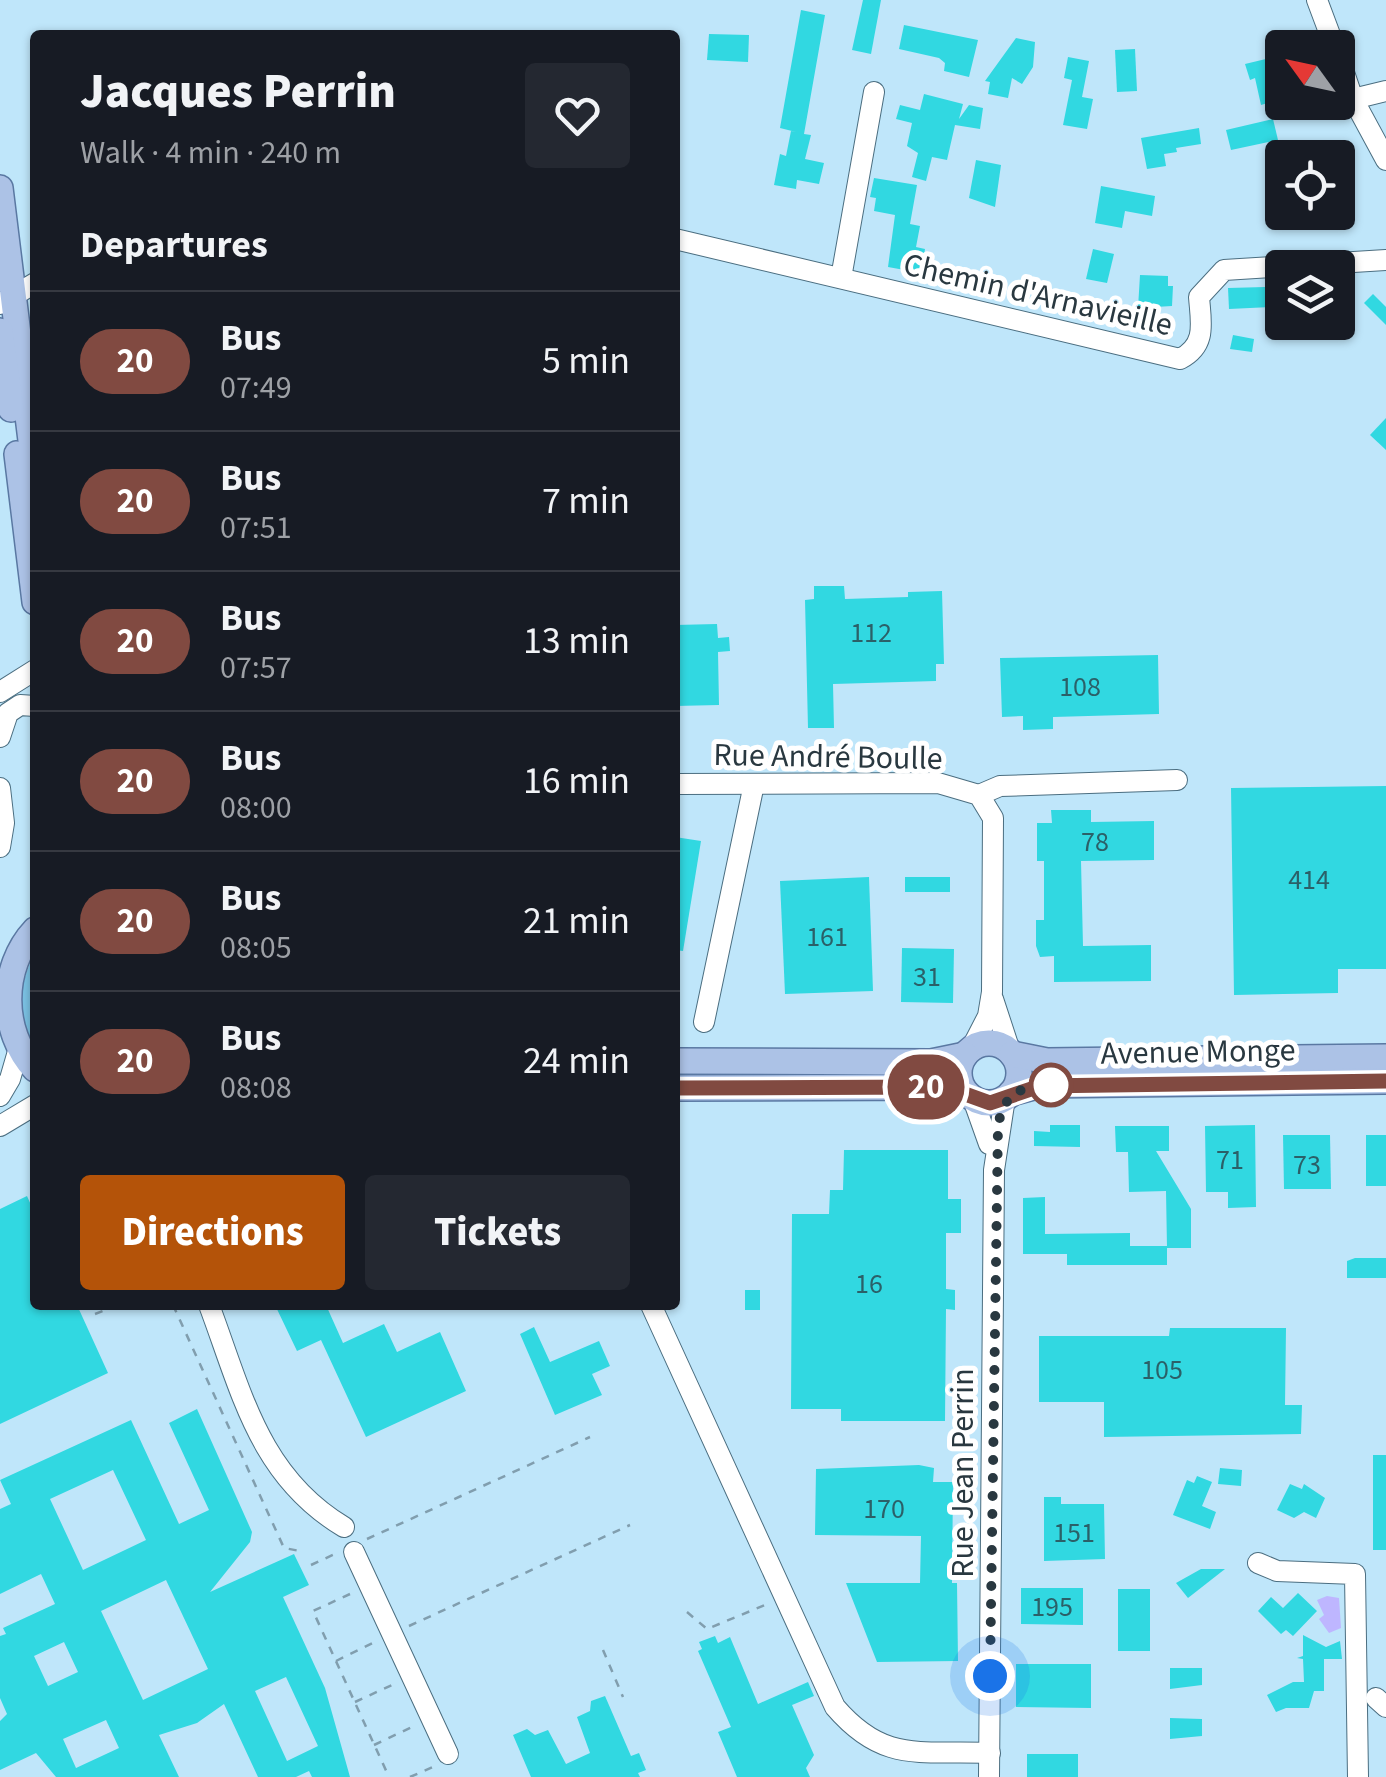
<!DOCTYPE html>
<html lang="en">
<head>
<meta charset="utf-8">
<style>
	body { margin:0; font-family:"Source Sans 3",sans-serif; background:#242831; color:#f1f3f6; height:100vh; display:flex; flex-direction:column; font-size:38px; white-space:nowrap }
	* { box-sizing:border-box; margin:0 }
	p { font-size:32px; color:#9ea1a6 }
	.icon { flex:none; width:55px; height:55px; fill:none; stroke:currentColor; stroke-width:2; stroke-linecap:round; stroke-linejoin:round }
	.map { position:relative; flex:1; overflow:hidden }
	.sheet { position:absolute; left:30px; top:30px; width:650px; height:1280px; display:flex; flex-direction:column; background:#171b24; border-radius:10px; box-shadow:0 2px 8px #0004 }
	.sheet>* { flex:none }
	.badge { padding:0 20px; border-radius:32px; font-size:35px; line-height:65px }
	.needle { width:65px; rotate:303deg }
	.buttons { position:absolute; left:1265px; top:30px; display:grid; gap:20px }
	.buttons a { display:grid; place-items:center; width:90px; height:90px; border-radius:10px; background:#171b24; box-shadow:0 2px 8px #0004; font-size:50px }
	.you { position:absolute; width:50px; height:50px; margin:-25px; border:8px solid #fff; border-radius:50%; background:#1a73e8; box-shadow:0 0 0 15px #1a73e833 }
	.map>.badge { position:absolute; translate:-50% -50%; box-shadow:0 0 0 5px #fff }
	h2 { padding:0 50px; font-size:38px; line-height:90px }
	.round { display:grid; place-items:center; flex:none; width:105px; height:105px; border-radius:10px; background:#242831 }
	.overview { display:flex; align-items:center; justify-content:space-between; height:170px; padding:0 50px }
	h1 { font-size:48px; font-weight:800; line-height:75px }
	.action { display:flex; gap:20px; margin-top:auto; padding:20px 50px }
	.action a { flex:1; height:115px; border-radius:10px; background:#b45309; color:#fff; font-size:40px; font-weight:800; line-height:115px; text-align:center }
	.action a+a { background:#242831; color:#f1f3f6 }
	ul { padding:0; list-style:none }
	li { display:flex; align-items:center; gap:30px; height:140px; padding:0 50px; border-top:2px solid #363941 }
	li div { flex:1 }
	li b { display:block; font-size:38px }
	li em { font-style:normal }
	li .badge { min-width:110px; font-weight:700; text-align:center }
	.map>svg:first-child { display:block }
	.green { fill:#7bc2e4 }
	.water { fill:#beb6ff }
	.building { fill:#31d8e1; fill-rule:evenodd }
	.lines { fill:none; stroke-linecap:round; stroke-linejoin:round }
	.minor-casing { stroke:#4b6e80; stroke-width:22 }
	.major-casing { stroke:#5a78a2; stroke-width:28 }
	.path { stroke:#819eae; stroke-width:2.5; stroke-dasharray:8 8; stroke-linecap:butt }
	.minor { stroke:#fff; stroke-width:20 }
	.major { stroke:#acc2e6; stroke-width:25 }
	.line-casing { stroke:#fff; stroke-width:22 }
	.line { stroke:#814a41; stroke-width:15 }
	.walk { stroke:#293840; stroke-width:10; stroke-dasharray:0 18 }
	.stop-dot { fill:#fff; stroke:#814a41; stroke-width:5 }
	.labels { text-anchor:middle; stroke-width:10; stroke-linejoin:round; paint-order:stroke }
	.number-label { font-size:28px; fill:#2b6068 }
	.street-label { font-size:32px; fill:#293840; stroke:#fff }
</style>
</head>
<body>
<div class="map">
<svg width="1386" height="1777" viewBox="0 0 1386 1777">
	<rect width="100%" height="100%" fill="#bfe6fa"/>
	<path class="green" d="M35,953V1050C15,1019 18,985 35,953Z"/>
	<polygon class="water" points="1327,1596 1339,1598 1341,1628 1329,1633 1319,1619 1324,1615 1317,1600"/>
	<g class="building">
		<polygon points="863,0 881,0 871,54 852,50"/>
		<polygon points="801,10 825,15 804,134 811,135 805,159 824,163 819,184 797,180 796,189 774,185 780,154 786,156 791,131 796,132 780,128"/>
		<polygon points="904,25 978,40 969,77 944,71 945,63 939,58 899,49"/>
		<polygon points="709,34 749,35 748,62 707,60"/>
		<polygon points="1016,38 1035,42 1033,67 1022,84 1012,78 1008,98 988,94 990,82 985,81"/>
		<polygon points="1135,49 1137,91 1117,92 1115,50"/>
		<polygon points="1068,57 1089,61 1082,97 1093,99 1087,129 1063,125 1072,80 1064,78"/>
		<polygon points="1270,58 1273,72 1282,69 1282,99 1261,105 1255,78 1250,80 1245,64"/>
		<polygon points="924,94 963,104 959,119 969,105 983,108 980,129 955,125 947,160 932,157 926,181 912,177 918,153 907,146 912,123 896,119 900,105 920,110"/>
		<polygon points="1273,119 1278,140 1231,150 1226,130"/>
		<polygon points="1199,128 1201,144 1176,148 1177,152 1164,154 1166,166 1147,169 1141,138"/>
		<polygon points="976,160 1001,165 995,207 969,198"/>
		<polygon points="874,178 917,185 910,224 920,226 916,247 925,249 921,273 888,267 895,215 874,211 876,198 870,197"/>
		<polygon points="1101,186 1155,196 1152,216 1125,211 1122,228 1095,223"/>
		<polygon points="1093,249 1114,254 1107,283 1086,279"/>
		<polygon points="957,275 982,281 979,294 954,288"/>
		<polygon points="1140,275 1168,276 1168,286 1173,286 1172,306 1138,308"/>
		<polygon points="1265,287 1271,307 1229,309 1228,288"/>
		<polygon points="1373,294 1386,307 1386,325 1364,303"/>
		<polygon points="1233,335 1254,339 1252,352 1230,349"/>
		<polygon points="1386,418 1386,450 1370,435"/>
		<polygon points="814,586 844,586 845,599 908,597 908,592 942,591 944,664 936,664 936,681 833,684 834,728 808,728 805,600 814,599"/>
		<polygon points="717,624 718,638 729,637 730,651 718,652 719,705 675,706 675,625"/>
		<polygon points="1158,655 1159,714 1053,717 1053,729 1023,730 1023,716 1002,717 1000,658"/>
		<polygon points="1386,786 1386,969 1338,969 1338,993 1234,995 1231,788"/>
		<polygon points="1051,810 1091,810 1091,822 1154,821 1154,860 1081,861 1083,946 1151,945 1151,981 1054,982 1054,956 1040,957 1036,946 1036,920 1044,920 1044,861 1037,861 1037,823 1052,823"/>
		<polygon points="675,837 701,841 683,951 675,950"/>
		<polygon points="869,877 873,991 785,994 780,881"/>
		<rect x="905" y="877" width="45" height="15"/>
		<polygon points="902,948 954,949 953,1003 901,1002"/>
		<polygon points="1050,1125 1080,1125 1080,1147 1034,1146 1034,1131 1050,1132"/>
		<polygon points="1255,1125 1256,1207 1228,1208 1228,1192 1206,1192 1205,1126"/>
		<polygon points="1115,1126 1169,1126 1169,1151 1156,1151 1191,1209 1191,1248 1167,1248 1166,1191 1129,1192 1128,1152 1116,1152"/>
		<polygon points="1283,1135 1330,1135 1331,1189 1284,1189"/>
		<rect x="1366" y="1135" width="20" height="51"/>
		<polygon points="844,1150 948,1150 948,1199 961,1199 961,1233 946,1233 946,1289 955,1290 955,1310 946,1309 945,1421 841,1421 841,1409 791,1409 792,1214 829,1214 830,1190 843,1190"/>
		<polygon points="27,1196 35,1214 35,1305 77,1305 108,1373 0,1424 0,1209"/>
		<polygon points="1045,1197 1045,1234 1130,1233 1130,1246 1167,1246 1167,1265 1067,1265 1067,1254 1023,1254 1023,1198"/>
		<polygon points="1355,1258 1386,1258 1386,1278 1347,1278 1347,1261"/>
		<rect x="745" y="1290" width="15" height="20"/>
		<polygon points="275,1305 326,1305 343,1343 384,1324 397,1352 440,1332 466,1391 366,1437 321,1340 297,1351"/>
		<polygon points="534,1327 550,1362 599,1341 610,1366 592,1374 602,1395 555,1415 520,1334"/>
		<polygon points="1170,1328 1286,1328 1285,1405 1302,1405 1301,1434 1104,1437 1104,1402 1039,1402 1039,1336 1169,1336"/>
		<path d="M197,1409L252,1532L250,1542L210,1592L294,1554L309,1585L283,1597L325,1688L350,1777H312L309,1771L296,1777H258L224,1704L197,1723L159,1735L179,1777H56L36,1753L0,1770V1721L7,1714L0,1698V1636L6,1634L3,1628L55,1604L41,1574L0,1594V1509L11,1504L0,1480L131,1420L179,1524L209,1510L169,1423ZM113,1470L146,1540L83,1570L50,1499ZM166,1580L208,1669L143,1700L101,1611ZM64,1642L78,1672L48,1686L34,1656ZM286,1677L318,1746L287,1761L255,1691ZM106,1720L119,1748L76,1768L63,1739Z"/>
		<rect x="1373" y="1455" width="13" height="95"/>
		<polygon points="919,1465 934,1468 933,1482 953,1482 952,1583 957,1583 958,1661 877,1662 846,1583 920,1583 921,1536 815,1535 816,1469"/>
		<polygon points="1220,1468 1242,1470 1241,1486 1218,1484"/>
		<polygon points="1197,1476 1212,1482 1202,1506 1216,1512 1210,1529 1173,1515 1187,1480 1194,1483"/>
		<polygon points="1290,1484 1302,1489 1304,1484 1325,1498 1316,1518 1304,1512 1294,1518 1277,1510"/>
		<polygon points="1044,1497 1061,1497 1061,1504 1104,1504 1105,1559 1044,1561"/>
		<polygon points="1201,1569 1225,1569 1188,1598 1176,1583"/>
		<polygon points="1021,1588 1083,1588 1083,1625 1021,1624"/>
		<rect x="1118" y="1589" width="32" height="62"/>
		<polygon points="1298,1593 1317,1611 1293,1636 1286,1630 1281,1634 1258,1611 1271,1597 1283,1608"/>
		<polygon points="1303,1635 1326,1647 1340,1641 1342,1659 1324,1659 1324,1691 1314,1691 1309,1708 1286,1708 1276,1712 1267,1695 1293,1682 1304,1682 1303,1659 1297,1658 1303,1656"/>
		<polygon points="715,1636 718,1643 730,1637 758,1704 808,1682 814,1696 792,1705 814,1755 806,1768 810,1777 737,1777 718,1732 731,1727 698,1651 702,1649 699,1642"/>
		<polygon points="1016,1664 1091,1664 1091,1708 1016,1707"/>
		<polygon points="1170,1668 1202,1668 1202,1685 1170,1689"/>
		<polygon points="605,1696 631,1756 639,1753 646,1770 638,1773 640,1777 531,1777 513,1735 527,1729 535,1735 548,1730 566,1764 590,1753 577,1717 590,1711 591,1701"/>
		<polygon points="1170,1718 1202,1719 1202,1736 1170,1739"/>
		<rect x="1027" y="1754" width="51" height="23"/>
	</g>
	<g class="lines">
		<defs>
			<g id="minor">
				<polyline points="1317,0 1335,48"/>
				<polyline points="1338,55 1353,99 1386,160"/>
				<polyline points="1353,99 1386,91"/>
				<path d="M675,239L1180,359C1207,345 1201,323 1199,297L1224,270L1386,260"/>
				<polyline points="841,278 874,92"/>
				<polyline points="0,304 35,283"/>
				<polyline points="0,692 35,670"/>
				<polyline points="0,737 8,713 20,705 35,706"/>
				<polyline points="675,784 938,783 979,795 993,818 992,992 988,1016 971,1049"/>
				<polyline points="0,788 4,823 0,847"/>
				<polyline points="979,795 1000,786 1177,780"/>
				<polyline points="993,999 1010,1051"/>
				<polyline points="704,1022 754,784"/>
				<polyline points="0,1096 10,1079 19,1048"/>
				<polyline points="973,1099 989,1144"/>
				<polyline points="0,1126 35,1105"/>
				<path d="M209,1305C242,1393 259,1476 344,1527"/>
				<path d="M651,1305L835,1707C884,1764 920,1750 990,1753"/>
				<polyline points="354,1552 448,1754"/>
				<polyline points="1258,1563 1277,1571 1355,1574 1358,1777"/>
				<polyline points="1376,1698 1386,1707"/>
				<polyline points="989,1777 994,1170 1005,1098"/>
			</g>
			<g id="major">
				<polyline points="0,188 35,473"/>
				<polyline points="0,331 11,409"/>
				<polyline points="17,454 35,602"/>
				<path d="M35,930C0,967 0,1032 35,1069"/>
				<circle cx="989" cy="1073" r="30"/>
				<polyline points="1012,1054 1047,1061 1386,1057"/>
				<polyline points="675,1061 931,1062 965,1055"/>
				<polyline points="675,1088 931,1087 967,1094"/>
				<polyline points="1011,1093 1041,1085 1386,1081"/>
			</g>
		</defs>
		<use href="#minor" class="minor-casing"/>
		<use href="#major" class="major-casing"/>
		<g class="path">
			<polyline points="173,1305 284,1548 300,1551"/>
			<polyline points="95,1314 119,1305"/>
			<polyline points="367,1539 590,1437"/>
			<polyline points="311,1565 337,1553"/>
			<polyline points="350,1594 313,1611 389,1777"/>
			<polyline points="687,1612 707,1629 765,1605"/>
			<polyline points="409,1626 630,1525"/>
			<polyline points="603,1650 623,1697"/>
			<polyline points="336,1661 375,1642"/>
			<polyline points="355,1702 392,1685"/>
			<polyline points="374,1745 412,1727"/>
			<polyline points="410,1777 435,1766"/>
		</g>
		<use href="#minor" class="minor"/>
		<use href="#major" class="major"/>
	</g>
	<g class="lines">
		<defs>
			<polyline id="line" points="675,1088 931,1087 954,1090 990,1103 1040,1086 1386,1081"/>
		</defs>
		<use href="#line" class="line-casing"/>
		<use href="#line" class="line"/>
		<path class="walk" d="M990,1676L998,1125C1005,1093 1018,1087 1051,1085"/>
	</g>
	<circle class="stop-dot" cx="1051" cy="1085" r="20"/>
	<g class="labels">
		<g class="number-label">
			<text x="871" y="642">112</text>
			<text x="1080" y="696">108</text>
			<text x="1095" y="851">78</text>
			<text x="1309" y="889">414</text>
			<text x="827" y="946">161</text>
			<text x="927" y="986">31</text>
			<text x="1230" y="1169">71</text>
			<text x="1307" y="1174">73</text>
			<text x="869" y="1293">16</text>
			<text x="1162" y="1379">105</text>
			<text x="884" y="1518">170</text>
			<text x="1074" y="1542">151</text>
			<text x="1052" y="1616">195</text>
		</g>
		<g class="street-label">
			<text transform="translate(1038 294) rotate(13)" y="11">Chemin d'Arnavieille</text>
			<text transform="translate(828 756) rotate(1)" y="11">Rue André Boulle</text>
			<text transform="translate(1198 1051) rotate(-1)" y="11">Avenue Monge</text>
			<text transform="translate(962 1473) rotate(-90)" y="11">Rue Jean Perrin</text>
		</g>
	</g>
</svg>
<div class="buttons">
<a><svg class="needle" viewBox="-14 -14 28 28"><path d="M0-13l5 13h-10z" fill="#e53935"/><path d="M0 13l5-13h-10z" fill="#9ea1a6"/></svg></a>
<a><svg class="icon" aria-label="locate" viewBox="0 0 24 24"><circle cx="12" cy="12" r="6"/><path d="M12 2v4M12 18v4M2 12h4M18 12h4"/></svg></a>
<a><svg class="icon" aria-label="layers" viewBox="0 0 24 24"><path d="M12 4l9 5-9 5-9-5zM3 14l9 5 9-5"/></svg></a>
</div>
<div class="you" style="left:990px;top:1676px"></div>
<b class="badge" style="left:926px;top:1087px;background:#814a41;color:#fff">20</b>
<section class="sheet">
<div class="overview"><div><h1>Jacques Perrin</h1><p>Walk · 4 min · 240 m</p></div><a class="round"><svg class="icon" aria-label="heart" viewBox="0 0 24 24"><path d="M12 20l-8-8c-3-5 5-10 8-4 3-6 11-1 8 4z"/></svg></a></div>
<h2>Departures</h2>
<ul>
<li><span class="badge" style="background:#814a41;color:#fff">20</span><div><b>Bus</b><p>07:49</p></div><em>5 min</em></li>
<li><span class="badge" style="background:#814a41;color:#fff">20</span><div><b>Bus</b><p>07:51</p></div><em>7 min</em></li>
<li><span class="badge" style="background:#814a41;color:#fff">20</span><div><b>Bus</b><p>07:57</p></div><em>13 min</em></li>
<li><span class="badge" style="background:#814a41;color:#fff">20</span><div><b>Bus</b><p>08:00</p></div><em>16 min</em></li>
<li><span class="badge" style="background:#814a41;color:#fff">20</span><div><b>Bus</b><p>08:05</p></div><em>21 min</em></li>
<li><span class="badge" style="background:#814a41;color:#fff">20</span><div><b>Bus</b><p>08:08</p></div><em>24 min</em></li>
</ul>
<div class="action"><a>Directions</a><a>Tickets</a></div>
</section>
</div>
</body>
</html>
